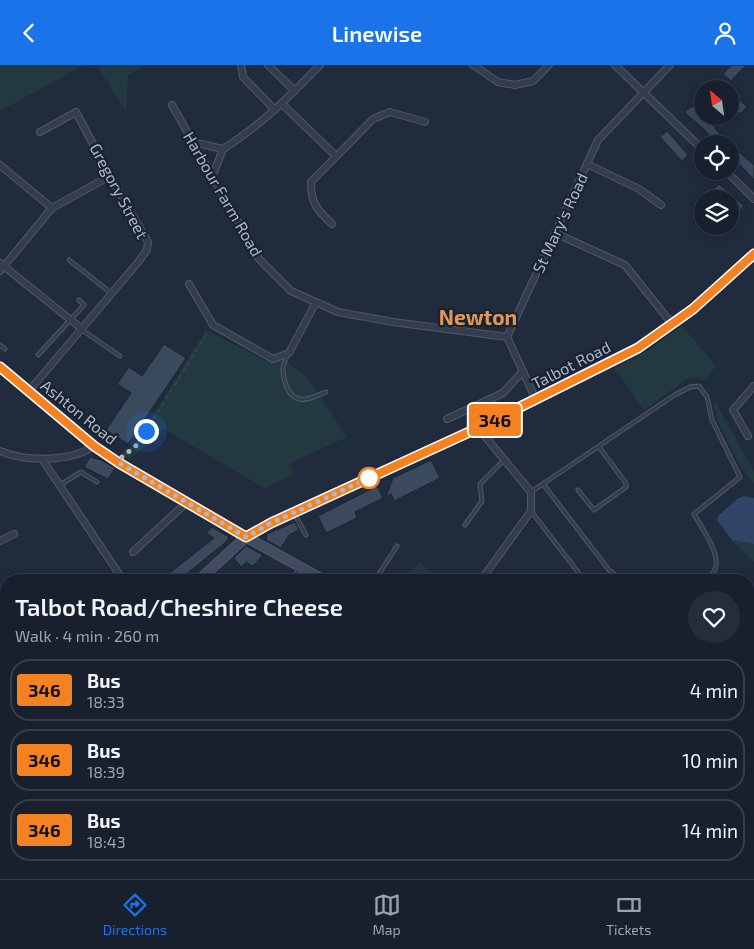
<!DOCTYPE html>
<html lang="en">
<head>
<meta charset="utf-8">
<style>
	body { margin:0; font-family:"Exo 2",sans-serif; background:#252d3a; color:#f1f3f6; height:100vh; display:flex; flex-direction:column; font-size:19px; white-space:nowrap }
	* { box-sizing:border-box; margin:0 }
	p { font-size:16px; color:#9fa3aa }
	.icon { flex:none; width:28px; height:28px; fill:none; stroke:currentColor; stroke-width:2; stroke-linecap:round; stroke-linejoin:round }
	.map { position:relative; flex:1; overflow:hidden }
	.details { position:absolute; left:0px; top:509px; width:755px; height:306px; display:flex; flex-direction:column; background:#18202e; border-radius:20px 20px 0 0; box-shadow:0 2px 12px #0003,0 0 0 1px #363e4a }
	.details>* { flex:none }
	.badge { padding:0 10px; border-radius:4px; font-size:18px; line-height:32px }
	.needle { width:32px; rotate:331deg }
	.fabs { position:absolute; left:694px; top:15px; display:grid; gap:10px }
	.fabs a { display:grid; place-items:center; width:45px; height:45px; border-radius:50%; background:#18202e; box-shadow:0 2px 12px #0003,0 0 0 1px #363e4a; font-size:25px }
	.you { position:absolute; width:25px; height:25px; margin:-12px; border:4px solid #fff; border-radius:50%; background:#1a73e8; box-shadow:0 0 0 8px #1a73e833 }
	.map>.badge { position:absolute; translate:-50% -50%; box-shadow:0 0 0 2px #fff }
	.round { display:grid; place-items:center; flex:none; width:52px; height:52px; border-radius:26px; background:#252d3a }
	.head { display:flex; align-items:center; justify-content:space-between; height:85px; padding:0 15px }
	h1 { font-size:24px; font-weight:600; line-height:38px }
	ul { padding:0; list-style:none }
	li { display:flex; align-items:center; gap:15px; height:62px; margin:0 10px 8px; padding:0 5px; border:2px solid #363e4a; border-radius:20px }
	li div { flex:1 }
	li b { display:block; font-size:19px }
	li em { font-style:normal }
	li .badge { min-width:55px; font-weight:700; text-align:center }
	header { display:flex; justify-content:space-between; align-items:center; height:65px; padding:0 15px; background:#1a73e8; color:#fff; font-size:22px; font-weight:600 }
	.dock { display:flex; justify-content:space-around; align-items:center; height:70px; border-top:1px solid #363e4a; background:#18202e; font-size:14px; color:#9fa3aa }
	.dock a { display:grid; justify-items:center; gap:2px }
	.dock .active { color:#1a73e8 }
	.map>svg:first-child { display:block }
	.green { fill:#223a3f }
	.water { fill:#314567 }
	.building { fill:#3b495d; stroke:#1b2434 }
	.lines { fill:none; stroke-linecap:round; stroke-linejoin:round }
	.lane-casing { stroke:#4f5868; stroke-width:5 }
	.street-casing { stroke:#4f5868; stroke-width:8 }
	.secondary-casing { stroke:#4f5868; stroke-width:11 }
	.path { stroke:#40575c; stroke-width:1; stroke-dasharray:4 4; stroke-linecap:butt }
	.lane { stroke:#343d4e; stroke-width:3 }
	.street { stroke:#343d4e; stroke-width:6 }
	.secondary { stroke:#424c61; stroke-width:9 }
	.line-casing { stroke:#fff; stroke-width:11 }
	.line { stroke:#f58220; stroke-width:8 }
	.walk { stroke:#afb8c9; stroke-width:5; stroke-dasharray:0 9 }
	.stop-dot { fill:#fff; stroke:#f58220; stroke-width:2.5 }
	.labels { text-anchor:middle; stroke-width:4.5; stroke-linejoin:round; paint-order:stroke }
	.street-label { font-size:16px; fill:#afb8c9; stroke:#192232 }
	.district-label { font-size:21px; font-weight:bold; fill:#df9954; stroke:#192232 }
</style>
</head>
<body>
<header><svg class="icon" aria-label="back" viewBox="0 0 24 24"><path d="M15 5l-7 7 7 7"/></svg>Linewise<svg class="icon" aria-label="person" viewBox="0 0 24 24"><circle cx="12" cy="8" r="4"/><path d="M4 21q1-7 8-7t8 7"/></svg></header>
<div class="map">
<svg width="754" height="814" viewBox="0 0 754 814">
	<rect width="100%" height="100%" fill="#202b3e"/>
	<g class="green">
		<polygon points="0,0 84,0 0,46"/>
		<polygon points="97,0 145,0 128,10 126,47"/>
		<polygon points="682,261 716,301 704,316 698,312 687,314 644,345 614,303 644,288"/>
		<polygon points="206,265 271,298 284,294 307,312 347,372 290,398 294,409 264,423 164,364 129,395 121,389 137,376"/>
		<polygon points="713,333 754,406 754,419 742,404 717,354"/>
		<polygon points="732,475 754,479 754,497"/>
		<polygon points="420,498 442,515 398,515"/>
		<polygon points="6,794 6,809 190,809 189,814 0,814 0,802"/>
	</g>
	<polygon class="water" points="744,431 754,433 754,479 732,475 717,455 718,451 737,434"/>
	<g class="building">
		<polygon points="732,0 746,0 731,16 723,9"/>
		<polygon points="730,25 747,42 740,49 730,40"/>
		<polygon points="692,41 716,63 715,64 730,79 717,79 704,64 691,53 685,47"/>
		<polygon points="667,66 688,90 682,96 660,72"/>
		<polygon points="730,79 754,100 754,115 730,89"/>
		<polygon points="719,119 744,141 737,148 730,141 730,134 721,134 713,125"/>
		<polygon points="164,279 186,293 128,379 106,365 131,328 117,319 129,302 142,311"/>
		<polygon points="90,392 101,395 115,403 108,414 84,402"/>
		<polygon points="431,395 440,413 394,436 391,429 386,432 393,413"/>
		<polygon points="377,421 383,433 355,447 357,453 326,468 318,451"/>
		<polygon points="295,457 299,465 289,470 281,483 266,475 267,469"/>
		<polygon points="212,462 229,472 227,476 179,515 161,515 214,473 206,468"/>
		<polygon points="246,481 263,490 253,501 246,497 241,502 234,493"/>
		<polygon points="0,654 6,659 6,674 0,682"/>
		<polygon points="6,711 6,731 0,739 0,719"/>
	</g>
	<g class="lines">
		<defs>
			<g id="lane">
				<polyline points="69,195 111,228"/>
				<polyline points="82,265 120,291"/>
				<polyline points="0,280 5,284"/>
				<path d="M288,288C287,293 283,299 283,303C283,314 287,331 299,334C307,336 318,330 326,327"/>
				<polyline points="38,290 84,240 79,235"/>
				<polyline points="543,419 609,505 622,515"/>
				<polyline points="60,420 81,407 97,417"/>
				<polyline points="578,425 594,445 626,422 626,418 599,382"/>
				<path d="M531,427L673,331L690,322L699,321L707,332L712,355L740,412L694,449C701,462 718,485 716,500C716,507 709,512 704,515"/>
				<polyline points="531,446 584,515"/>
				<polyline points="294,448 306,470"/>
				<polyline points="465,460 482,436 480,419 504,395"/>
				<polyline points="292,515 300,503"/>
				<polyline points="375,515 397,481"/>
			</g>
			<g id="street">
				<polyline points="241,0 243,12 275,45"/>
				<polyline points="268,0 295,26"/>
				<polyline points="473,0 498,17 515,20 533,16 549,0"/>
				<polyline points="615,0 702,84"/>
				<polyline points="282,39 336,91"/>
				<polyline points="172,40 259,194 291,226 338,247 393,257 507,272"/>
				<polyline points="192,77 223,84 212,112"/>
				<path d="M223,84C260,61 290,31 320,0"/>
				<polyline points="587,99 639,124 661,140"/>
				<polyline points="0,100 52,143"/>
				<polyline points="726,106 754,134"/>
				<path d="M332,159C316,144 311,138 311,117L373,54L390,47L425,57"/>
				<polyline points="555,168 625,200 672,259"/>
				<polyline points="0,198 82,264"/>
				<polyline points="0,206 52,143 110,111"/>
				<polyline points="189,219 213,260 273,294 289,288 316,237"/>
				<polyline points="29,326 139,196 147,185 148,177 110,111 76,47 40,67"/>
				<polyline points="536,335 507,272 598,75 670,0"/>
				<polyline points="447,354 503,328 523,306"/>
				<polyline points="478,363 531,427 531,446 481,515"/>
				<polyline points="748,371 733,345 754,321"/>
				<path d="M0,386C25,397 71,397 94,381"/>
				<polyline points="42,394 123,515"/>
				<polyline points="0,476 14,469"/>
				<polyline points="133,487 187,437"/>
				<polyline points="0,564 6,570"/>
				<polyline points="749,564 754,562"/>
				<polyline points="0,586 6,578"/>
				<polyline points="749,607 754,610"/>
				<polyline points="749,726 754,717"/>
				<polyline points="749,793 754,798"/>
				<polyline points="225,814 226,809"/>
				<polyline points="475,814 478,809"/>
				<polyline points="631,814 634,809"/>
				<polyline points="693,814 698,809"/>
			</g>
			<g id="secondary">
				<polyline points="0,302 94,381 119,398 246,472 324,515"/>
				<polyline points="199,515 246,472 271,458 478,363 638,283 693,244 754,189"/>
				<polyline points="0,702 6,695"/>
				<polyline points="749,734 754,737"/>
				<polyline points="316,814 318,809"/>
			</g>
		</defs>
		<use href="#lane" class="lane-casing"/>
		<use href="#street" class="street-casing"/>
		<use href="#secondary" class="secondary-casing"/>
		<polyline class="path" points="123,391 138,379 208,267"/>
		<use href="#lane" class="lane"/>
		<use href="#street" class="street"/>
		<use href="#secondary" class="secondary"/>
	</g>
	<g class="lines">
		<defs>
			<polyline id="line" points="0,302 94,381 119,398 246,472 271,458 478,363 638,283 693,244 754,189"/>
		</defs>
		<use href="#line" class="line-casing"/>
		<use href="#line" class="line"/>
		<polyline class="walk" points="146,366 138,379 122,392 119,398 246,472 271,458 369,413"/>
	</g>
	<circle class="stop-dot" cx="369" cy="413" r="10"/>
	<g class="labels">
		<g class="street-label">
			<text transform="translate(119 126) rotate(62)" y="6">Gregory Street</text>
			<text transform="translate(223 129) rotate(60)" y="6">Harbour Farm Road</text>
			<text transform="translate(560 158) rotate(-65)" y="6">St Mary's Road</text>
			<text transform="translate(571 300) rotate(-27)" y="6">Talbot Road</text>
			<text transform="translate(79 347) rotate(39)" y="6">Ashton Road</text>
		</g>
		<g class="district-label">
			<text x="478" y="260">Newton</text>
		</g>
	</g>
</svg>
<div class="fabs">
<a><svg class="needle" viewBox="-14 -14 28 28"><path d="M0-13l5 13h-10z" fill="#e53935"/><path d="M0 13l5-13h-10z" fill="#9fa3aa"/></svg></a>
<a><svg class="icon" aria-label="locate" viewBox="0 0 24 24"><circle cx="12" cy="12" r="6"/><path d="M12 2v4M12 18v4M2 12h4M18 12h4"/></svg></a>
<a><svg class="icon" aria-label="layers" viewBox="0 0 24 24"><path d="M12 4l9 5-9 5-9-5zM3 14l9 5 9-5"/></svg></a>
</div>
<div class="you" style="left:146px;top:366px"></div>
<b class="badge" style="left:495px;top:355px;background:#f58220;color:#111">346</b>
<section class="details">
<div class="head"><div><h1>Talbot Road/Cheshire Cheese</h1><p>Walk · 4 min · 260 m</p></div><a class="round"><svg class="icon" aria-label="heart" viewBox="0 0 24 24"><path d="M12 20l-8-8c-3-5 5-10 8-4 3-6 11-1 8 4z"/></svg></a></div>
<ul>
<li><span class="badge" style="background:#f58220;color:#111">346</span><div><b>Bus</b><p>18:33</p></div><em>4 min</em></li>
<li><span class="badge" style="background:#f58220;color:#111">346</span><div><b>Bus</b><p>18:39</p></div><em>10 min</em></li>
<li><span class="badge" style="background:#f58220;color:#111">346</span><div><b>Bus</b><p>18:43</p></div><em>14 min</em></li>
</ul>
</section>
</div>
<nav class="dock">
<a class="active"><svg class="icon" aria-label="directions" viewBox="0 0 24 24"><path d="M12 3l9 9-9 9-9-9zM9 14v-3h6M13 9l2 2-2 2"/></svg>Directions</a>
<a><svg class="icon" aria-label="map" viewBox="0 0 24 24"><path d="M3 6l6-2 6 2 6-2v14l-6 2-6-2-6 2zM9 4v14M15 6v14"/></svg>Map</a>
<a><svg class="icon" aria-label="tickets" viewBox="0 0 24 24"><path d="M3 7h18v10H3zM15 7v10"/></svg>Tickets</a>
</nav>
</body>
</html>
